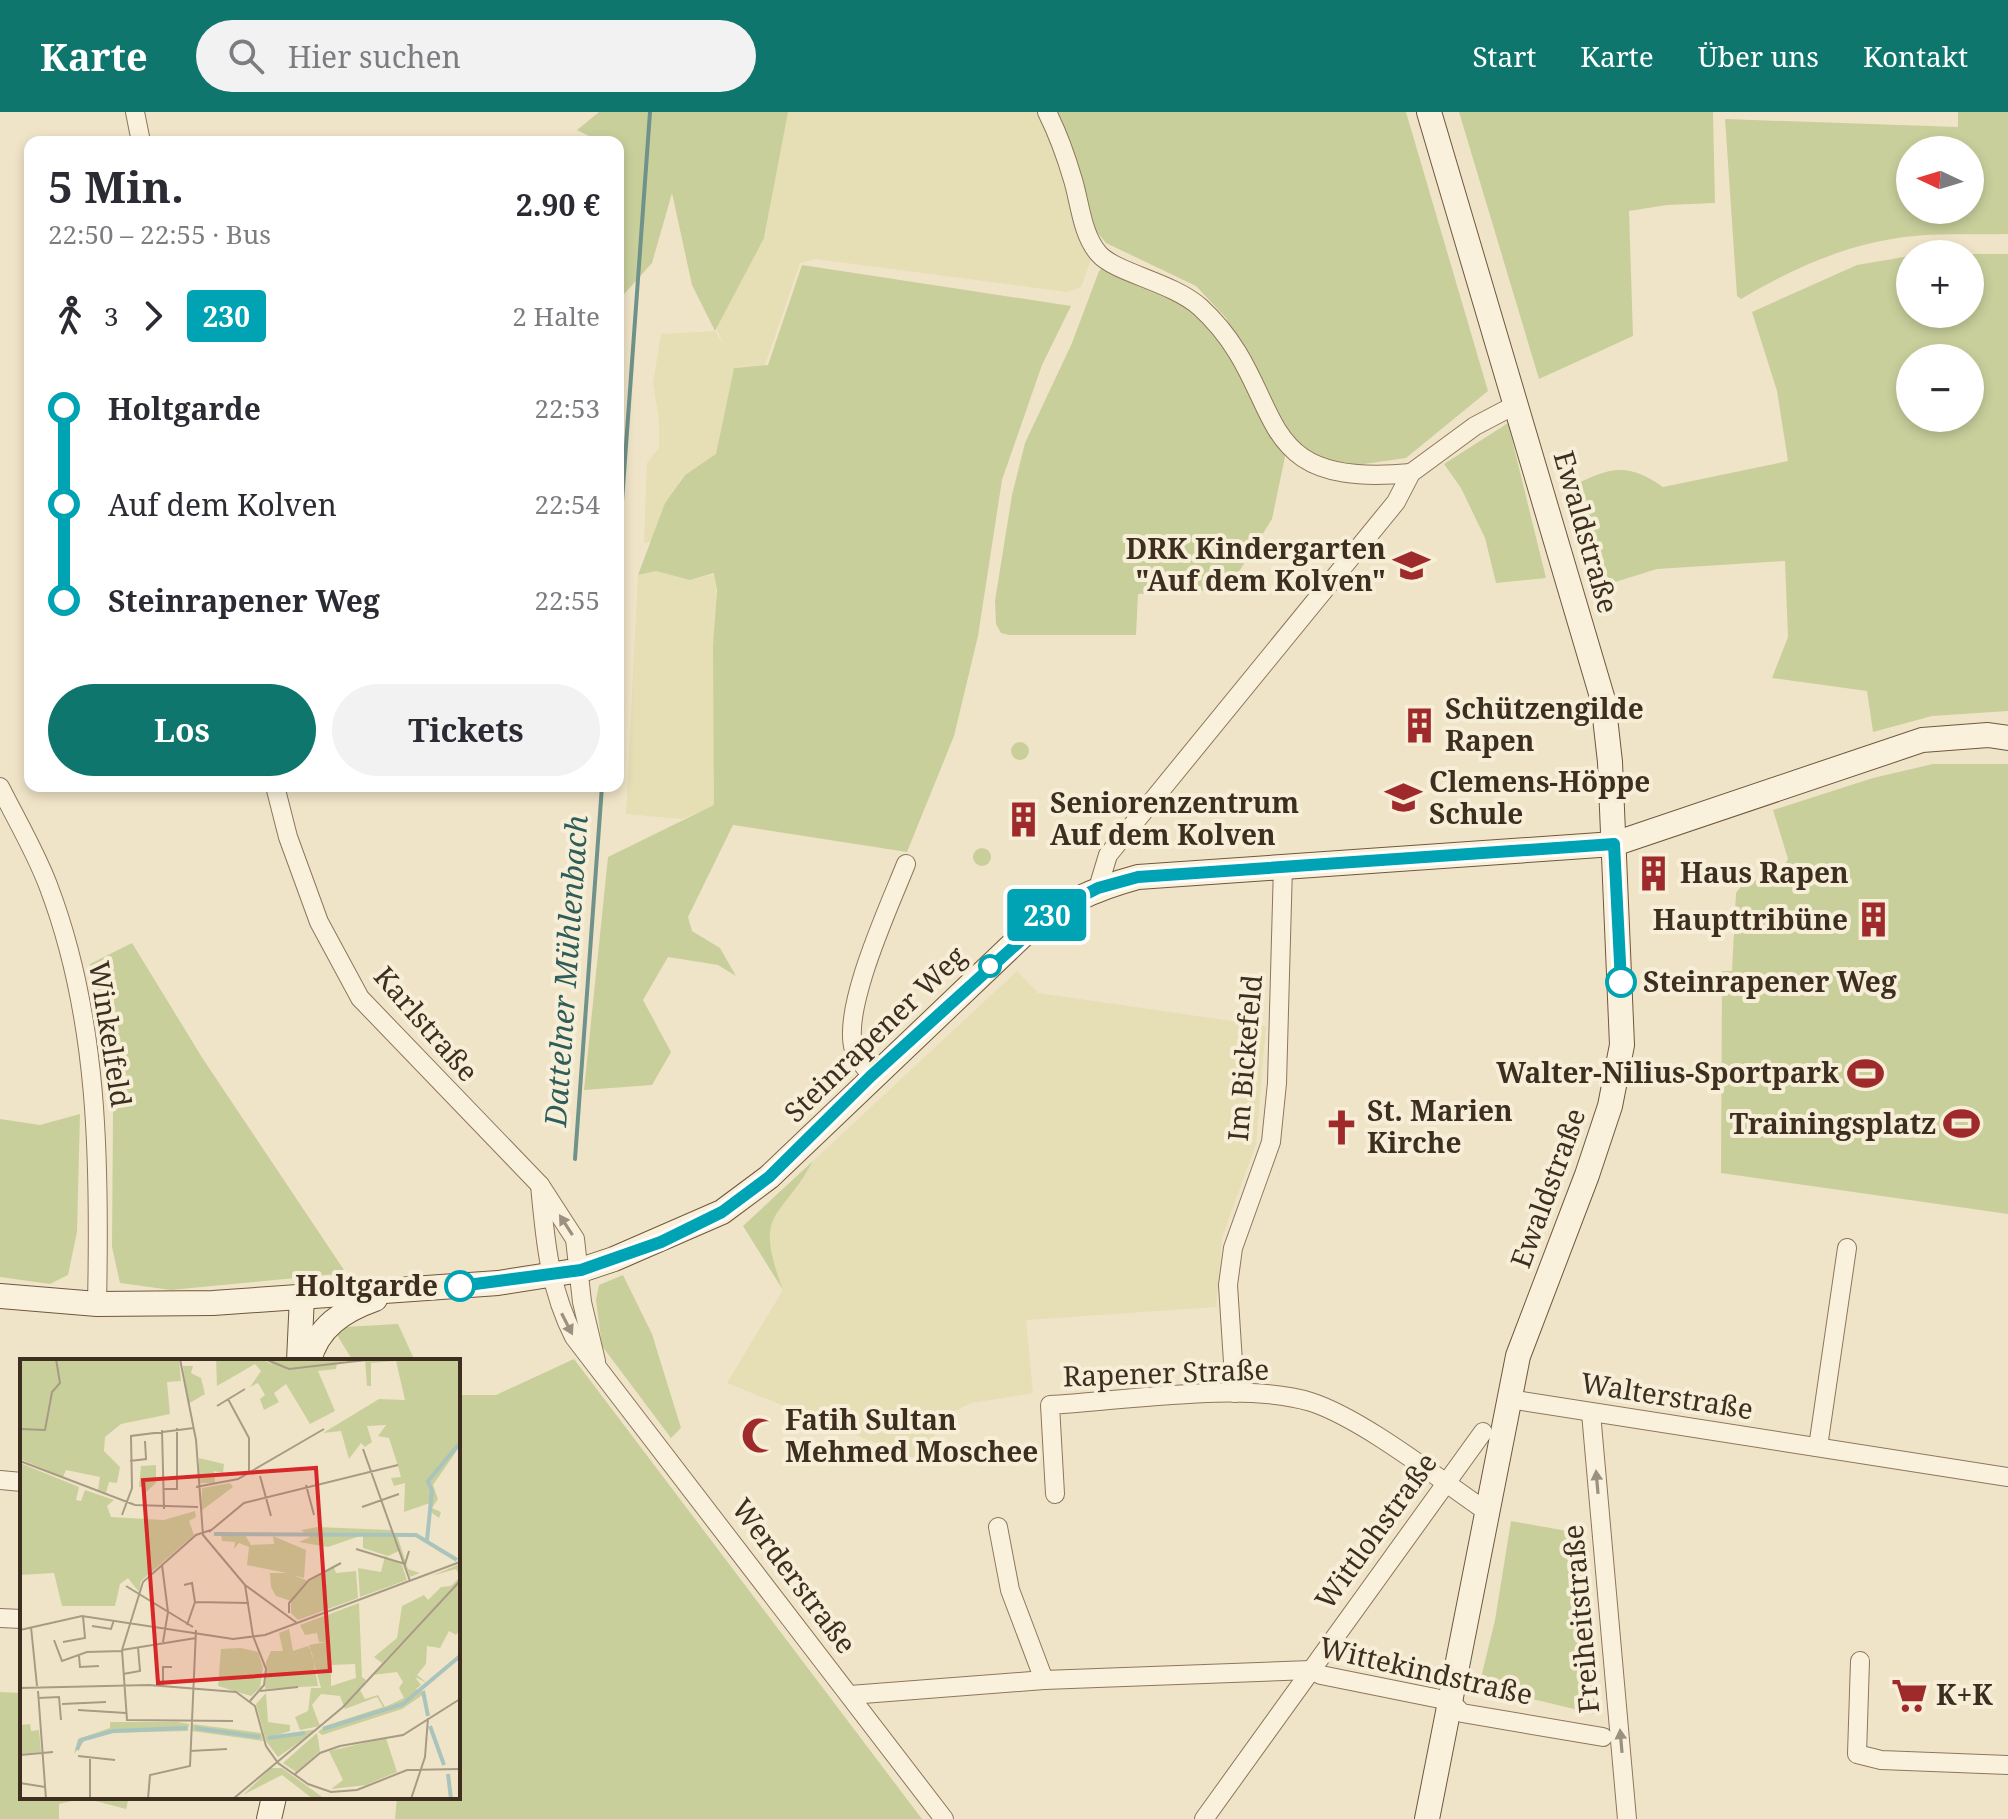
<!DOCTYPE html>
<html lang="de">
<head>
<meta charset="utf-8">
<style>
	body { margin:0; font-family:"Noto Serif",serif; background:#f2f2f3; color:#2b2b33; height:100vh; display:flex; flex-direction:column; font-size:30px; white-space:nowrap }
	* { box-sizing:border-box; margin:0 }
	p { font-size:26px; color:#7c7c81 }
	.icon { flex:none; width:44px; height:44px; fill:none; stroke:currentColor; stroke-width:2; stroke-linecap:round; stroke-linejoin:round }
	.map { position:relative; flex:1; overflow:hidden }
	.sheet { position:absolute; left:24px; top:24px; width:600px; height:656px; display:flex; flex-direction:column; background:#fff; border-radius:16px; box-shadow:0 4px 12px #0003 }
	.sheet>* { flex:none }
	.badge { padding:0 16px; border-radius:6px; font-size:28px; line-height:52px }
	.needle { width:52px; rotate:274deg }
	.buttons { position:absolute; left:1896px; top:24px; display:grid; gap:16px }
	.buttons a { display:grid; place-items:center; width:88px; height:88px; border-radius:50%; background:#fff; box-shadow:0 4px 12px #0003; font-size:40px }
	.map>.badge { position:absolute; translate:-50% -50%; box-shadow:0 0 0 4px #fff }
	.legs { display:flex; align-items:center; gap:12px; height:88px; padding:0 24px; font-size:26px }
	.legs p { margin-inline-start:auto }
	.headline { display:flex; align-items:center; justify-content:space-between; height:136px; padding:0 24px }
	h1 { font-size:44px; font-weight:700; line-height:60px }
	.primary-button { display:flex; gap:16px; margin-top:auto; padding:16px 24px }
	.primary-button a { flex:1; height:92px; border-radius:48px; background:#0f766e; color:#fff; font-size:32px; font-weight:700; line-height:92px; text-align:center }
	.primary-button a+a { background:#f2f2f3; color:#2b2b33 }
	ul { padding:0 24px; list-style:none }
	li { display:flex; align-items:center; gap:28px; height:96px; font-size:30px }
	li i { display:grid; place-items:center; width:12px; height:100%; margin:0 10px; background:currentColor }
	li i::after { content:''; width:20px; height:20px; margin:-10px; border:6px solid; border-radius:50%; background:#fff }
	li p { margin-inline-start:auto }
	li:first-child i { background:linear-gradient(#0000 50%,currentColor 0) }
	li:last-child i { background:linear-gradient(currentColor 50%,#0000 0) }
	header { display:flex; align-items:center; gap:48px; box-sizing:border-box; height:112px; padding:0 40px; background:#0f766e; color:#fff }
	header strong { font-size:38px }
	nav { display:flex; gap:44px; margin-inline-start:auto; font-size:28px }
	.search { width:560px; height:72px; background:#f2f2f3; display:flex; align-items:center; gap:20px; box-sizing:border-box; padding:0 28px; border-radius:44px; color:#7c7c81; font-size:30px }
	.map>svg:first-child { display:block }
	.farmland { fill:#e6deb5 }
	.green { fill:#c9cf9b; fill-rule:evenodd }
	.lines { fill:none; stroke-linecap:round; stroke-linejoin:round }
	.stream { stroke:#6f938a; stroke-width:4 }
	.street-casing { stroke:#8d765c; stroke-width:20 }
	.secondary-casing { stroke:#6f573f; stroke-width:26 }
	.street { stroke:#faf1dc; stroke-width:18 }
	.secondary { stroke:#faf1dc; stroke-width:24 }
	.oneway { fill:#9c907e }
	.line-1-casing { stroke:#fff; stroke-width:18 }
	.line-1 { stroke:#00a3b4; stroke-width:12 }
	.stop-1-dot { fill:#fff; stroke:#00a3b4; stroke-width:4 }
	.labels { text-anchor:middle; stroke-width:8; stroke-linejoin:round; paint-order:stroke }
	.street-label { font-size:28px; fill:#3d2e20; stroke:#f7eed8 }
	.poi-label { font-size:28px; font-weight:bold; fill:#3d2e20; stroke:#f7eed8; text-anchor:start }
	.stop-label { font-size:28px; font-weight:bold; fill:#3d2e20; stroke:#f7eed8; text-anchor:start }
	.water-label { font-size:30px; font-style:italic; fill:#2f5d5a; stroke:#f7eed8 }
	.inset-river { fill:none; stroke:#a9c4bc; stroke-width:4 }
	.inset-road { fill:none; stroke:#a89b85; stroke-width:2 }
	.view { fill:#d62828; fill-opacity:0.15; stroke:#d62828; stroke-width:4 }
	.inset-edge { fill:none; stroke:#3d2e20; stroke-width:4 }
</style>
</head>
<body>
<header>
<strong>Karte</strong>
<div class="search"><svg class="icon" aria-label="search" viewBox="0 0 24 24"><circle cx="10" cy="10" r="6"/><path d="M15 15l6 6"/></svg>Hier suchen</div>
<nav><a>Start</a><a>Karte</a><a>Über uns</a><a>Kontakt</a></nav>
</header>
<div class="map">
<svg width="2008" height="1707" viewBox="0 0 2008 1707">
	<rect width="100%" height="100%" fill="#f0e4c8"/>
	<g class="farmland">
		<polygon points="787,0 1040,0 1093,142 1081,175 1067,180 815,147 800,151 765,253 735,255 716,343 683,364 665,391 653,429 644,431 647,351 659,336 659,308 653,272 661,222 715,219 725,235 716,216 765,123"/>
		<polygon points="656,459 690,468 716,462 714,694 682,707 626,702 638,463"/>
		<polygon points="1017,859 1038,881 1266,914 1256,1032 1222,1126 1216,1195 1026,1208 1033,1281 971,1291 950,1301 918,1348 727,1271 783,1178 771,1145 769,1119 779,1093 813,1049"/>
	</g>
	<g class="green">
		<polygon points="599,0 788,0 764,126 715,219 692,173 672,81 652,151 618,189 618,30 601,30 577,18"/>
		<polygon points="1056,0 1406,0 1488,279 1406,346 1343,355 1294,334 1226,206 1196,174 1106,131 1090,112 1072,33"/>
		<polygon points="1459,0 1713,0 1715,91 1667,93 1629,99 1633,224 1539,267"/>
		<path d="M1958,0H2008V122C1977,123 1945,121 1915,124C1853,129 1793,156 1741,187L1737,184L1725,7L1958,15ZM1910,38H1970V98H1910Z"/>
		<path d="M1970,142H2008V599L1932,604L1873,620L1867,579L1772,566L1788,525L1785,449L1657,457L1596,476L1568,376C1607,357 1625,348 1663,375L1788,349L1777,279L1752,200L1857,153L1910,144V202H1970ZM1910,246H1970V306H1910Z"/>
		<polygon points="802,153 1071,194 1042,253 1002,368 978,524 954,624 907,740 733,713 688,805 692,819 720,836 736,864 718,853 668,845 643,888 671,940 652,973 584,978 608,745 714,693 713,534 717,478 714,461 690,468 656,459 638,463 665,391 685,363 716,342 734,256 768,253"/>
		<polygon points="1105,154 1204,202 1286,340 1272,407 1228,477 1138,482 1136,523 1009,523 1001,521 996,512 995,489 1012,383 1025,331 1072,231 1099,159"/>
		<polygon points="1508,311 1546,466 1496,471 1485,426 1461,376 1444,352"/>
		<circle cx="1020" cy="639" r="9"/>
		<polygon points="1933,652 2008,652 2008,1102 1721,1061 1722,859 1732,859 1736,781 1742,773 1781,760 1788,747 1773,698 1873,666"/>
		<circle cx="982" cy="745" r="9"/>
		<polygon points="132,831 203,947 346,1161 171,1178 120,1171 112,1135 113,1000 90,852"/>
		<polygon points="80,1002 77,1120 68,1163 50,1172 0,1165 0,1007 40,1013"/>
		<path d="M813,1049C779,1111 753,1097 783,1178L743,1114Z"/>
		<polygon points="623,1163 652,1222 681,1316 671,1326 602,1234 596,1188 599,1173"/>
		<polygon points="398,1212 415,1249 353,1249 337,1223 343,1215"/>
		<polygon points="574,1247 922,1707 395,1707 397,1685 458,1685 458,1283 496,1283"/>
		<polygon points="1511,1409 1584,1422 1599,1603 1479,1574 1495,1508"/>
		<polygon points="0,1580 22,1581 22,1685 129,1685 126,1697 84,1686 59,1692 59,1707 0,1707"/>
	</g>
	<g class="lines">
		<g class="stream">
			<polyline points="618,445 650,0"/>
			<polyline points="575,1047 602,674"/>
		</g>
		<defs>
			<g id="street">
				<polyline points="135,0 141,30"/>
				<path d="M1047,0C1058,22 1066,44 1073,68C1080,91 1082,123 1099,142C1116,161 1172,170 1200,195C1292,279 1240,378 1411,361"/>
				<polyline points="275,674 288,725 319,810 360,886 540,1073 575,1127 582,1190 596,1249"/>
				<path d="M0,675C16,707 35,739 48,773C99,906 100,1052 97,1192"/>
				<polyline points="1098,776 1108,743 1396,390 1411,361 1475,314 1517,292"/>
				<path d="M871,964C866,956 857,947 854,938C841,897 890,793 906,752"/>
				<path d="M540,1073C545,1127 549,1176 574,1225L944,1707"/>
				<polyline points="1235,1281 1228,1173 1233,1136 1271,1030 1277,971 1283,754"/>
				<polyline points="1509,1287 2008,1365"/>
				<polyline points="1591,1301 1627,1707"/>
				<polyline points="1818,1335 1847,1136"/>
				<polyline points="0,1368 22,1370"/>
				<path d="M1055,1382L1050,1293C1122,1289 1244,1269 1311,1290C1363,1307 1439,1367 1486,1399"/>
				<polyline points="998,1415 1010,1478 1044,1568"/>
				<polyline points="0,1506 22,1507"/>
				<polyline points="1860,1549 1857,1642 1881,1648 2008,1653"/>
				<polyline points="850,1583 1044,1568 1311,1558 1321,1563 1450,1589 1462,1601 1603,1625"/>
				<polyline points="1204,1707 1483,1320"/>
			</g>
			<g id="secondary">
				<path d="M0,1184L97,1192L213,1191L498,1171L581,1158L614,1147L722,1100L769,1065L1025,821C1061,792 1094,777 1138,765L1614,732L1922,628L1988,623L2008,626"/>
				<polyline points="299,1249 302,1184"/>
				<path d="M309,1249C317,1215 344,1198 375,1187"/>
				<polyline points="269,1707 274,1685"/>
				<polyline points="1427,1707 1518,1244 1587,1063 1610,994 1622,933 1610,650 1603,588 1429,0"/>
			</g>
		</defs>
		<use href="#street" class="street-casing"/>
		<use href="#secondary" class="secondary-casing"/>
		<use href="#street" class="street"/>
		<use href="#secondary" class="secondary"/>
	</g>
	<defs><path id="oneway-solid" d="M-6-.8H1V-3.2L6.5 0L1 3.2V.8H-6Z" transform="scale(2)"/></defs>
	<g class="oneway">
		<use href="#oneway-solid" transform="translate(566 1113) rotate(-123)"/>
		<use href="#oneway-solid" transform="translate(567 1212) rotate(63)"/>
		<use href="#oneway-solid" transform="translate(1597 1370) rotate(-95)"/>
		<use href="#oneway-solid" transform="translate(1621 1629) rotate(-95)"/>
	</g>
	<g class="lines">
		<defs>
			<polyline id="line-1" points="460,1174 581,1158 661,1130 722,1100 769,1065 871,964 1053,799 1098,776 1138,765 1614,732 1621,870"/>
		</defs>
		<use href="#line-1" class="line-1-casing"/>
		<use href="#line-1" class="line-1"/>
	</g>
	<defs>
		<symbol id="school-bare" viewBox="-9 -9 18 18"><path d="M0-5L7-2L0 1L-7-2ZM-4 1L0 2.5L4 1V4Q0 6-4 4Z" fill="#9e2a2b" stroke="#f7eed8" stroke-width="2.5" paint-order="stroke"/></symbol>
		<symbol id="building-bare" viewBox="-9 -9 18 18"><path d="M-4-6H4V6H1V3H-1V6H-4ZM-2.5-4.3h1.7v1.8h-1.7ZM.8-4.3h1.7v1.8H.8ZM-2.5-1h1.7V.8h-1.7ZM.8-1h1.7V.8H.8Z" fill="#9e2a2b" stroke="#f7eed8" stroke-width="2.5" paint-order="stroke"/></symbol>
		<symbol id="stadium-bare" viewBox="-9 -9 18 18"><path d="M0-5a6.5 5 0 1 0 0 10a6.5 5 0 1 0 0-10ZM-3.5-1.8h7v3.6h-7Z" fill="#9e2a2b" stroke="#f7eed8" stroke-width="2.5" paint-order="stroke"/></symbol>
		<symbol id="church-bare" viewBox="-9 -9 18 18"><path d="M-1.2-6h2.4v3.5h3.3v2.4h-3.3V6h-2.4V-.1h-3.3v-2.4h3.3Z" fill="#9e2a2b" stroke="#f7eed8" stroke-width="2.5" paint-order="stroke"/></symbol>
		<symbol id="mosque-bare" viewBox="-9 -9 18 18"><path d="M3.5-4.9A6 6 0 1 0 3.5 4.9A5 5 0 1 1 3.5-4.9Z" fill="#9e2a2b" stroke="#f7eed8" stroke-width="2.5" paint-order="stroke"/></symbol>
		<symbol id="supermarket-bare" viewBox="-9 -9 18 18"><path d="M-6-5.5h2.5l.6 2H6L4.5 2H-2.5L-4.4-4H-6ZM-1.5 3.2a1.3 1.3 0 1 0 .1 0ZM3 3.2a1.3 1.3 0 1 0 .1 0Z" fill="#9e2a2b" stroke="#f7eed8" stroke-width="2.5" paint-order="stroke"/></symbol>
	</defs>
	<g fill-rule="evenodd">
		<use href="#school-bare" x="1386" y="428" width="51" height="51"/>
		<use href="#building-bare" x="1394" y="588" width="51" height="51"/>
		<use href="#school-bare" x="1378" y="660" width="51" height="51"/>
		<use href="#building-bare" x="998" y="682" width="51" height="51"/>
		<use href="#building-bare" x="1628" y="736" width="51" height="51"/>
		<use href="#building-bare" x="1848" y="782" width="51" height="51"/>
		<use href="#stadium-bare" x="1840" y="936" width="51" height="51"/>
		<use href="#stadium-bare" x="1936" y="986" width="51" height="51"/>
		<use href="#church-bare" x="1316" y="990" width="51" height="51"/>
		<use href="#mosque-bare" x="734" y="1298" width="51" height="51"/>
		<use href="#supermarket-bare" x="1884" y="1558" width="51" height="51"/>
	</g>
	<g class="stop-1-dot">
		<circle cx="990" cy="854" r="10"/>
		<circle cx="1621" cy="870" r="14"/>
		<circle cx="460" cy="1174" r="14"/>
	</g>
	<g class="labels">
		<g class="street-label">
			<text transform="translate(1586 420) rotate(74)" y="10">Ewaldstraße</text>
			<text transform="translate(426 912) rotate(49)" y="10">Karlstraße</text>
			<text transform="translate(110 922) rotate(81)" y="10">Winkelfeld</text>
			<text transform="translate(875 922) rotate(-44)" y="10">Steinrapener Weg</text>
			<text transform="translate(1245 946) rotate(-85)" y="10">Im Bickefeld</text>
			<text transform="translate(1548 1076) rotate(-70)" y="10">Ewaldstraße</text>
			<text transform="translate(1166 1261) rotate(-2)" y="10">Rapener Straße</text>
			<text transform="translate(1667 1284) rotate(9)" y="10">Walterstraße</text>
			<text transform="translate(1376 1419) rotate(-54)" y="10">Wittlohstraße</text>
			<text transform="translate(794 1464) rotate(53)" y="10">Werderstraße</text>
			<text transform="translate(1581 1507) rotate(-95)" y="10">Freiheitstraße</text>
			<text transform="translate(1426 1559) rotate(13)" y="10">Wittekindstraße</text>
		</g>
		<g class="poi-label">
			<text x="1386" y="447" text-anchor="end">DRK Kindergarten<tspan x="1386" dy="32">"Auf dem Kolven"</tspan></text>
			<text x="1445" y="607">Schützengilde<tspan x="1445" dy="32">Rapen</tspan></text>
			<text x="1429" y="680">Clemens-Höppe<tspan x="1429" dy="32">Schule</tspan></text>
			<text x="1050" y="701">Seniorenzentrum<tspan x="1050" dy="32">Auf dem Kolven</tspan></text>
			<text x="1680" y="771">Haus Rapen</text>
			<text x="1848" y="818" text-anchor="end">Haupttribüne</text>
			<text x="1839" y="971" text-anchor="end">Walter-Nilius-Sportpark</text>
			<text x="1367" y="1009">St. Marien<tspan x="1367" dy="32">Kirche</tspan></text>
			<text x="1936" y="1022" text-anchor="end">Trainingsplatz</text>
			<text x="785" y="1318">Fatih Sultan<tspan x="785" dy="32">Mehmed Moschee</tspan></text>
			<text x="1936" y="1593">K+K</text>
		</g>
		<g class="stop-label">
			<text x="1643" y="880">Steinrapener Weg</text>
			<text x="438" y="1184" text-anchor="end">Holtgarde</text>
		</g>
		<g class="water-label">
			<text transform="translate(567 859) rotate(-86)" y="10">Dattelner Mühlenbach</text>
		</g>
	</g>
	<g transform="translate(20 1247)">
		<rect width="440" height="440" fill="#f0e4c8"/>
		<path d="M0,0H159L161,22L147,23L150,55L101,65L85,78L84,92L100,108L97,124L89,123L86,134L78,131L80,118L46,111L43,118L0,100ZM196,0H243L253,7L246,0H334L317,4L316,10L298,12L315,52L290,65L266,25L254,34L259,43L244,51L240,40L245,36L238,24L230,28L241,12L235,5L197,27ZM345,0H440V87L413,126L418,140L412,149L421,153L419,159L412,154L410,144L384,153L385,124L374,127L371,119L381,118L378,107L369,79L358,77L366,66L347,67L352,83L345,88L341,84L329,100L321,72L303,74L359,40L385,41L376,2L351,4V27H347ZM163,7H173L171,14L181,19L185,35L168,45ZM179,99L204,105L203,114L194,112L195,124H179ZM0,104L59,128L56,141L61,142L65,131L94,141L87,147L91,158L144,161L175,152L176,158L169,162L174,176L121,222L119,233L108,219L100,225L95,247H42L34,214L0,216ZM136,106V124L125,134V127L119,128L121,107ZM210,124L213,128L181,152L182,129ZM298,168L370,171L377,176L388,210L400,214L390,218L379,192L368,197L343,189V176L308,188L279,183L290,178L281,171ZM201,175L225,176L231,186L254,185L253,177L286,191L284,219L273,216L288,222L272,241L290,222L314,208L316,214L336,212L338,239L278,261L271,254V242L256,237L251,228L250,214H267L227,206L229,188L219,184L214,190L215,183L202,182ZM365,197L382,206L387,221L340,238L338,209L361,213ZM440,205V221L362,304L354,298L377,279L382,247L404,236L408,241L421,228L431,227L440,218L436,210L411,217ZM440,223V271L436,276L429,272L420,289L407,287L406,305L397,316L407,324L395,318L401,326L396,330L404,335L382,350L302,376L298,373L305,367L363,348L357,338L325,350L320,337L301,335L292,346L300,367L280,371L275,358L288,352L291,329H301L289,286L306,283H299L297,274L285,276L280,266L339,244L342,318L346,321L340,331L345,340L358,336L365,348L384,339L379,329L383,323L377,313L353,316ZM335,305L336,319L311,327V306ZM269,270L273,292L288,287L292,294L298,327L245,330L246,303L251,292H263L259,274ZM221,289L238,293L243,309L240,329L231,337L198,327L201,290ZM246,334L248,363L270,366V372L254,377L298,370L258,398L246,382L236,345ZM90,363H158L169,365L168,372L91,374L65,381L54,395L58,380L90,369ZM10,365L11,372L19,371L21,393L0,395V366ZM172,365L241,374L243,382L172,372ZM297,374L300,392L276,413L263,404ZM366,379L377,413L346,426L311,430L323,421L309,392ZM251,409H262L305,440H293L262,416L223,436Z" fill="#c9cf9b" fill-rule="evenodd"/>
		<path class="inset-river" d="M194,175L396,176L437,201M407,181L412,132L408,122L440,84M403,332L408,357M410,367L424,406M175,369L240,378M303,370L383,345L440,297M248,379L285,374M57,391L61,381L93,372L167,369M428,415L431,440"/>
		<path class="inset-road" d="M160,0L176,81L183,176L225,226L233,277L246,310L244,326L230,342M245,0L269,10L355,0M208,40L229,79V113M197,47L225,30M0,70L25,71L32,33L40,24L36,0M142,71L144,150M343,90L390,222M0,102L115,146L178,148M110,102L126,100L125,82M240,117L251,157M286,126L294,156M176,128L218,120L304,70M144,130H157V69M342,148L379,135M102,156L112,129L111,77L174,69M191,171L176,176L123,223L102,291L107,361L213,362M189,173L224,144L378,106M336,190L385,205L389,192M142,206L148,253L143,283M164,226L172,224L175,243L167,266M225,226L277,264M106,227L173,268M175,243L229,244M269,254V244L289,221L321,204M72,267L91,270L94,261M11,268L17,327M0,271L62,257L213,280L245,276L440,203M34,281L42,302L67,293L102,292M43,283L65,279L63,257M102,291L176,279M59,297L60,308L79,307M103,315L120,312L118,288M143,326V308H152M0,329L129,326L216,333L235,347L246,387L258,404L288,425L311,433L337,431L387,411L440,410M18,332L26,440M240,332L278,328M18,339L39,338L41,361M42,345L86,343M58,351L106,354M170,392L207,390M0,396L33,393M58,397L95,401M70,400V440M274,416L300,394L320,387L383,376L440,340M0,424L25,428M128,440L130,416L170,407L176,271M213,440L323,348L440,222M391,440L405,398L408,359"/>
		<path class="view" d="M296,109L310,312L138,324L123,121Z"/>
		<rect width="440" height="440" class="inset-edge"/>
	</g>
</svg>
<div class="buttons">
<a><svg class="needle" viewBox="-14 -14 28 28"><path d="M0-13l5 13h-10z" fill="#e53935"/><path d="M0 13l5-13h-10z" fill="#7c7c81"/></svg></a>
<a>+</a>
<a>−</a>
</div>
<b class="badge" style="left:1047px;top:803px;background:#00a3b4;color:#fff">230</b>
<section class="sheet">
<div class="headline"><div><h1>5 Min.</h1><p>22:50 – 22:55 · Bus</p></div><b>2.90 €</b></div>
<div class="legs"><svg class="icon" aria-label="walk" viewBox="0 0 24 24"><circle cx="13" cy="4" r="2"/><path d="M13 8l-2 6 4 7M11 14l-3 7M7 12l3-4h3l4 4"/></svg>3<svg class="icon" aria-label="forward" viewBox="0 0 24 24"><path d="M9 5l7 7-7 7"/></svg><b class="badge" style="background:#00a3b4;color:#fff">230</b><p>2 Halte</p></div>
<ul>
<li><i style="color:#00a3b4"></i><b>Holtgarde</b><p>22:53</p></li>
<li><i style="color:#00a3b4"></i><span>Auf dem Kolven</span><p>22:54</p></li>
<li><i style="color:#00a3b4"></i><b>Steinrapener Weg</b><p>22:55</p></li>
</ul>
<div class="primary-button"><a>Los</a><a>Tickets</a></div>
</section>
</div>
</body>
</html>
